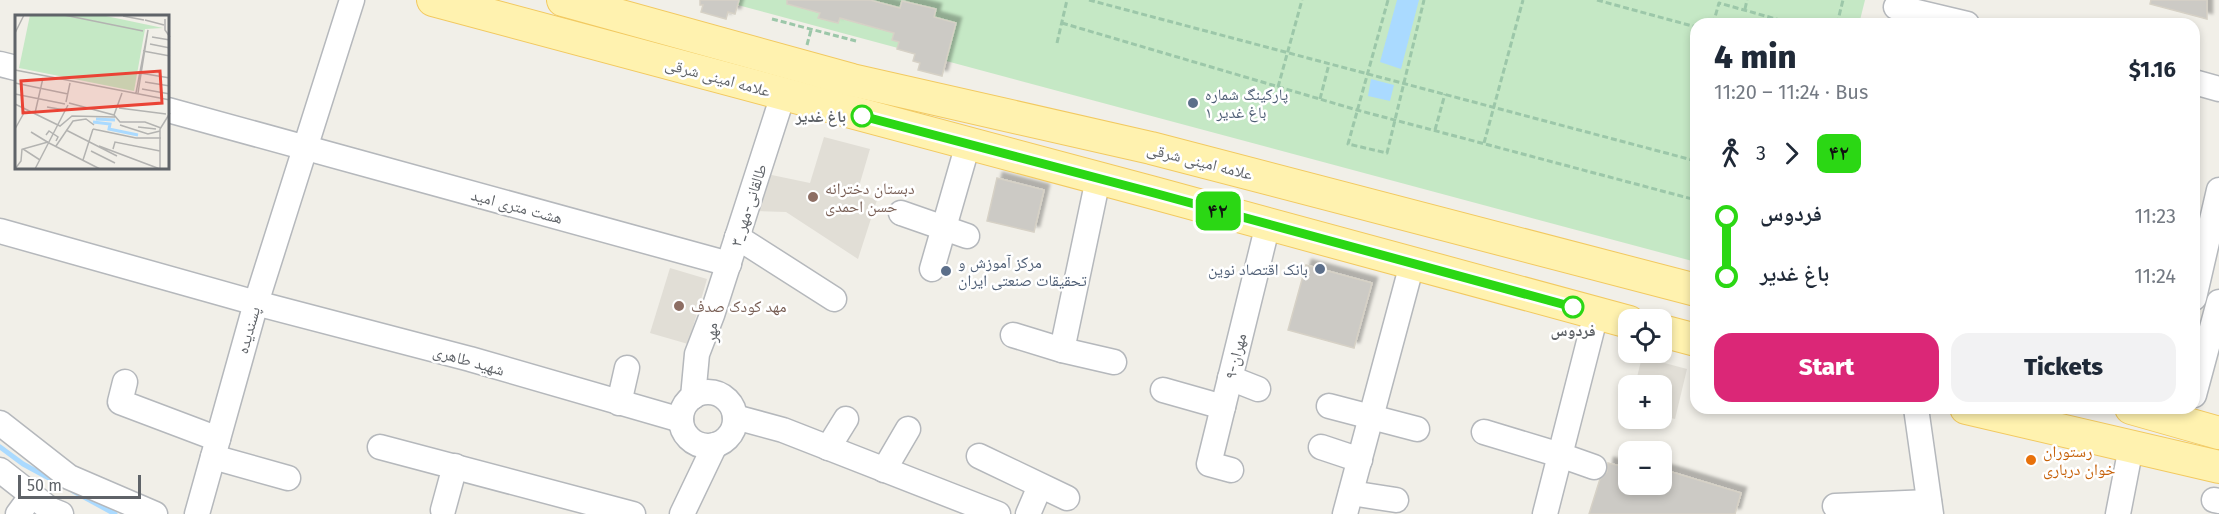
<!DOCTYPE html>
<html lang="en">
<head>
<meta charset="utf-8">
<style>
	body { margin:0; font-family:"Fira Sans","Noto Naskh Arabic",sans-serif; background:#f2f2f3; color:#1f2937; height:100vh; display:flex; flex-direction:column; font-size:22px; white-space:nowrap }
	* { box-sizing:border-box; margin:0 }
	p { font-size:20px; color:#747a83 }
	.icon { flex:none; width:33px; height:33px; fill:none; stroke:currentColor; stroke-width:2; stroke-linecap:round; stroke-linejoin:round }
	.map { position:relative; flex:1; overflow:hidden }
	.details { position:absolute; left:1690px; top:18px; width:510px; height:396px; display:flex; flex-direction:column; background:#fff; border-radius:18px; box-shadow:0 3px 9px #0003 }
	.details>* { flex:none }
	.badge { padding:0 12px; border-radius:9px; font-size:21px; line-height:39px }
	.controls { position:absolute; left:1618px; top:309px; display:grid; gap:12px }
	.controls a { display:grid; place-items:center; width:54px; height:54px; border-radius:12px; background:#fff; box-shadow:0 3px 9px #0003; font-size:30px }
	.scale { position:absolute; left:18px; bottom:15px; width:123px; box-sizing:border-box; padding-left:6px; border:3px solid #5f6368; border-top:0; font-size:16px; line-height:21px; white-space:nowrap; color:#5f6368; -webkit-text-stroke:4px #fff; paint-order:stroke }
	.map>.badge { position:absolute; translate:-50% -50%; box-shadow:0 0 0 3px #fff }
	.legs { display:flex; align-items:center; gap:9px; height:66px; padding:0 24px; font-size:20px }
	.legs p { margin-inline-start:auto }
	.head { display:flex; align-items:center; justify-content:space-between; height:102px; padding:0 24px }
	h1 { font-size:33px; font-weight:800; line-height:45px }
	.primary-button { display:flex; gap:12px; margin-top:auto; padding:12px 24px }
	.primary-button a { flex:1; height:69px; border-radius:18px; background:#db2777; color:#fff; font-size:24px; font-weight:800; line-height:69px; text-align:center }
	.primary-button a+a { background:#f2f2f3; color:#1f2937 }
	ul { padding:0 24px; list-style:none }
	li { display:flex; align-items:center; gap:21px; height:60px; font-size:22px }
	li i { display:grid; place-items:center; width:9px; height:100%; margin:0 8px; background:currentColor }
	li i::after { content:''; width:15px; height:15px; margin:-8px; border:4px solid; border-radius:50%; background:#fff }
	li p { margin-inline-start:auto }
	li:first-child i { background:linear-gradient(#0000 50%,currentColor 0) }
	li:last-child i { background:linear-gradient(currentColor 50%,#0000 0) }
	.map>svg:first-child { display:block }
	.education { fill:#e1ded6 }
	.green { fill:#c5e8c5 }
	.water { fill:#aadaff }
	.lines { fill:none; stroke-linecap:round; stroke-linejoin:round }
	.stream { stroke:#aadaff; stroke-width:5 }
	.building { fill:#cccac5; stroke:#d6d1c6; stroke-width:1.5; filter:url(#shadow) }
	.minor-casing { stroke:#b5b8bc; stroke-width:27 }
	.major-casing { stroke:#f2c960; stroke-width:34 }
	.path { stroke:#9cc7a9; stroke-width:3; stroke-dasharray:6 3; stroke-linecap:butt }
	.minor { stroke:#fff; stroke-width:24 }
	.major { stroke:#fff2af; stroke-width:32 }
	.line-1-casing { stroke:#fff; stroke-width:14 }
	.line-1 { stroke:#2bd714; stroke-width:9 }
	.service-dot { fill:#5c6f8a; stroke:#fff; stroke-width:2 }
	.stop-1-dot { fill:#fff; stroke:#2bd714; stroke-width:3 }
	.education-dot { fill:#8d6e63; stroke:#fff; stroke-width:2 }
	.food-dot { fill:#e8710a; stroke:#fff; stroke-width:2 }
	.labels { text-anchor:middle; stroke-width:5; stroke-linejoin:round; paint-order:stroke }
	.street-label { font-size:16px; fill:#5f6368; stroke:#fff }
	.service-label { font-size:16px; fill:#4e5e75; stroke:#fff; text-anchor:start }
	.stop-label { font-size:16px; font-weight:bold; fill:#5f6368; stroke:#fff; text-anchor:end }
	.education-label { font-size:16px; fill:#785e54; stroke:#fff; text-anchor:start }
	.food-label { font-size:16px; fill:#c56008; stroke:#fff; text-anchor:start }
	.inset-river { fill:none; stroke:#aadaff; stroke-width:3 }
	.inset-road { fill:none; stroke:#b3b3b1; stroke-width:1.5 }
	.view { fill:#ea4335; fill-opacity:0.15; stroke:#ea4335; stroke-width:3 }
	.inset-edge { fill:none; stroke:#5f6368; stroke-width:3 }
</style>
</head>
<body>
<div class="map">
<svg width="2219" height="514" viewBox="0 0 2219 514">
	<defs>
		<filter id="shadow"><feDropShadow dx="5.5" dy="-5.5" stdDeviation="1.5" flood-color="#0004"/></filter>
	</defs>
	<rect width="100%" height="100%" fill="#f1efe8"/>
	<g class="education">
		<polygon points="824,137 870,149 857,193 877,200 858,259 786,212 755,211 767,174 810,183"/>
		<polygon points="670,268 707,279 688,344 650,333"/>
		<polygon points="1642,357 1687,369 1675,419 1662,416 1662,386 1635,385"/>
	</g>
	<polygon class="green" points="719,0 1865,0 1859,24 1696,24 1696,262"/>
	<g class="water">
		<polygon points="1397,0 1419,0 1401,69 1380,62"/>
		<polygon points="1371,79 1394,85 1390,101 1368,96"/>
	</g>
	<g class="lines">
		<g class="stream">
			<polyline points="0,447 23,464 60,484"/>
			<polyline points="73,491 115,514"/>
		</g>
	</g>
	<g class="building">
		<polygon points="700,0 739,0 735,14 728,12 726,19 701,12 703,5 700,5"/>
		<polygon points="787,0 870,0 900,8 902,1 936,9 934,17 956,23 942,76 918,70 920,63 913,61 915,54 897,49 899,42 892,40 894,33 840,18 838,23 818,18 820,13 787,4"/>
		<polygon points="2151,0 2207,0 2207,19 2150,4"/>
		<polygon points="997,178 1044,190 1034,232 987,221"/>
		<polygon points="1306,265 1372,283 1354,348 1288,330"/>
		<polygon points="1608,463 1629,468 1629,484 1662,484 1662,469 1741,493 1735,514 1589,514 1600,479 1607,472"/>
	</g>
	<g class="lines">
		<defs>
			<g id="minor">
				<polyline points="1896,7 1967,24"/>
				<polyline points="0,64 16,68"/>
				<polyline points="2194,82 2219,89"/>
				<polyline points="168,110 729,264"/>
				<polyline points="901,213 967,236"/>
				<polyline points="0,231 256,303 470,359 681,420"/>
				<polyline points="737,237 834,299"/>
				<polyline points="932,269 968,144"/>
				<polyline points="2194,298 2219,190"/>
				<polyline points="1013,335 1062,350 1114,362"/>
				<polyline points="1062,350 1098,179"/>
				<polyline points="1230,378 1258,389"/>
				<polyline points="125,382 120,402 218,439"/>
				<polyline points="1163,390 1223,407"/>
				<circle cx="708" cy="419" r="27"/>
				<polyline points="2194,395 2219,302"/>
				<polyline points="693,397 697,354 712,315 783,95"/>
				<polyline points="619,403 627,368"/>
				<polyline points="1329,406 1417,429"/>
				<polyline points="1916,408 1931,514"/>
				<polyline points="735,417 783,430 998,514"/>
				<polyline points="0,423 69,477 155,514"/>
				<polyline points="1484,432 1560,455 1594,467"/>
				<polyline points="380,447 633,514"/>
				<polyline points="1321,447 1360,460"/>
				<polyline points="828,448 846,419"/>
				<polyline points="979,456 1067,498"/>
				<polyline points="213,457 288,478"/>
				<polyline points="0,470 51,510 61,514"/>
				<polyline points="884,470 908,429"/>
				<polyline points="1231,470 1209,464 1268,224"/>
				<polyline points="1351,493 1396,500"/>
				<polyline points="2214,500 2219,501"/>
				<polyline points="1835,506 1929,502"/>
				<polyline points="443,510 455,466"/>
				<polyline points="18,514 32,495"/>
				<polyline points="197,514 256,303 352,0"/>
				<polyline points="682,514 715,445"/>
				<polyline points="1028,514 1040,486"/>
				<polyline points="1345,514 1412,264"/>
				<polyline points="1545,514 1596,314"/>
				<polyline points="2118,514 2131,447"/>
			</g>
			<g id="major">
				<polyline points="433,0 1154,193 1629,322"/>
				<polyline points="563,0 852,80 1151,148 1696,290"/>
				<polyline points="1662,331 1696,340"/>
				<polyline points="1966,408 2219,467"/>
				<polyline points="2131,408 2219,433"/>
			</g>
		</defs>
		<use href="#minor" class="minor-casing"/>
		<use href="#major" class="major-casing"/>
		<g class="path">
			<polyline points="1089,0 1696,161"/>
			<polyline points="1388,0 1348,144 1387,153 1424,0"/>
			<polyline points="1597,0 1696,27"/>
			<polyline points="1745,9 1747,0"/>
			<polyline points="772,19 856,41"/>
			<polyline points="1062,23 1357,110 1696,200"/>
			<polyline points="1713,24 1719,3 1794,24"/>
			<polyline points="1837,24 1843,0"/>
			<polyline points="1057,43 1067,0"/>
			<polyline points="807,45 811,30"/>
			<polyline points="1278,87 1302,0"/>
			<polyline points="1320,99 1329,64"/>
			<polyline points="1435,130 1445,94"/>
			<polyline points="1484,143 1523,0"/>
		</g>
		<use href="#minor" class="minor"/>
		<use href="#major" class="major"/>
	</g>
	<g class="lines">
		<defs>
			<polyline id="line-1" points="862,116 1154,193 1573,307"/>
		</defs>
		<use href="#line-1" class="line-1-casing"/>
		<use href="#line-1" class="line-1"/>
	</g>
	<g class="service-dot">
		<circle cx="1193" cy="103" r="6"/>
		<circle cx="1320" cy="269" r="6"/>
		<circle cx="946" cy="271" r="6"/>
	</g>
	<g class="stop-1-dot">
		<circle cx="862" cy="116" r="10"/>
		<circle cx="1573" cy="307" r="10"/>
	</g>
	<g class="education-dot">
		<circle cx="813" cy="197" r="6"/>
		<circle cx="679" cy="306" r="6"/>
	</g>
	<circle class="food-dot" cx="2031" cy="460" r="6"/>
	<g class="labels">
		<g class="street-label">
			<text transform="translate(718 77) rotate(15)" y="6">علامه امینی شرقی</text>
			<text transform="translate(1200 161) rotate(14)" y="6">علامه امینی شرقی</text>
			<text transform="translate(748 205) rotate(-72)" y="6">۳_طالقانی-مهر</text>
			<text transform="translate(517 206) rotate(15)" y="6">هشت متری امید</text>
			<text transform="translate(248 330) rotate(-74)" y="6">پسندیده</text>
			<text transform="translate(711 333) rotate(-90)" y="6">مهر</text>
			<text transform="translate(1235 356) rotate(-76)" y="6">۹-مهران</text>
			<text transform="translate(469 360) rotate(16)" y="6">شهید طاهری</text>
		</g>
		<g class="service-label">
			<text x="1205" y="100">پارکینگ شماره<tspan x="1205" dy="18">۱ باغ غدیر</tspan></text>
			<text x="958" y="268">مرکز آموزش و<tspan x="958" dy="18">تحقیقات صنعتی ایران</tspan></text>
			<text x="1308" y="275" text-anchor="end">بانک اقتصاد نوین</text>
		</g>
		<g class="stop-label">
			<text x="846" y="122">باغ غدیر</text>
			<text x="1573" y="336" text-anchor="middle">فردوس</text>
		</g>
		<g class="education-label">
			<text x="825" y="194">دبستان دخترانه<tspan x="825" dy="18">حسن احمدی</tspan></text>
			<text x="691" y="312">مهد کودک صدف</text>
		</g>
		<g class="food-label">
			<text x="2043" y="457">رستوران<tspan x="2043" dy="18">خوان درباری</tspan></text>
		</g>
	</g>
	<g transform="translate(15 15)">
		<rect width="154" height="154" fill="#f1efe8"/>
		<path d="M15,0H86L148,13L130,14L119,76L4,53Z" fill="#c5e8c5"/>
		<path class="inset-river" d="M81,104L100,105M78,107L95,109L94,114L123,120"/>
		<path class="inset-road" d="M49,0L128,16M108,1L129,5M150,4V15L155,22M130,5L149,10M0,18L9,0M137,22L155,25M135,29L155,33M128,36L155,41M0,55L155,85M125,58L155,63M130,67L155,71M0,68L53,79M127,74L155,79M121,78L133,15L123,78M0,79L50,89M51,87L55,68M54,88L99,100L107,78M0,89L45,111L57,101L100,102M32,92L50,95M104,93L151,99M20,98L28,63M99,100L105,107H130L146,113M105,110L133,119L145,116M123,112L141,114M0,114L10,96M78,114L121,123H146M51,115L102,141M16,117L34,128M31,120L34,116L43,122L41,126M34,128L85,154M41,131L58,106L71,104L79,110M84,131L145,154M98,134L100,127L145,136M76,136L100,148M25,145L8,134L33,127M68,145L78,114M0,154L6,146L7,134M20,154L53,90M145,154V114L155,98"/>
		<path class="view" d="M145,56L147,88L8,98L6,66Z"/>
		<rect width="154" height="154" class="inset-edge"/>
	</g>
</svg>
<div class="controls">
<a><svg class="icon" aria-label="locate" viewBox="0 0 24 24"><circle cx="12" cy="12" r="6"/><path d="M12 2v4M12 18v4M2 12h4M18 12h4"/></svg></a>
<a>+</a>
<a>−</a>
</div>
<div class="scale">50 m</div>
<b class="badge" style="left:1218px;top:211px;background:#2bd714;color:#111">۴۲</b>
<section class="details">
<div class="head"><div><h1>4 min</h1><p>11:20 – 11:24 · Bus</p></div><b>$1.16</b></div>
<div class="legs"><svg class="icon" aria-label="walk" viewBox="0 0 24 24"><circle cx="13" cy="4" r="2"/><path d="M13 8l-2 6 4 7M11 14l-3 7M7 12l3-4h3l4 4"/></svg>3<svg class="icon" aria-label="forward" viewBox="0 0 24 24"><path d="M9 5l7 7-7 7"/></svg><b class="badge" style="background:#2bd714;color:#111">۴۲</b></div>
<ul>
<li><i style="color:#2bd714"></i><b>فردوس</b><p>11:23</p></li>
<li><i style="color:#2bd714"></i><b>باغ غدیر</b><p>11:24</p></li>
</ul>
<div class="primary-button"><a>Start</a><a>Tickets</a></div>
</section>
</div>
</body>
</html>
